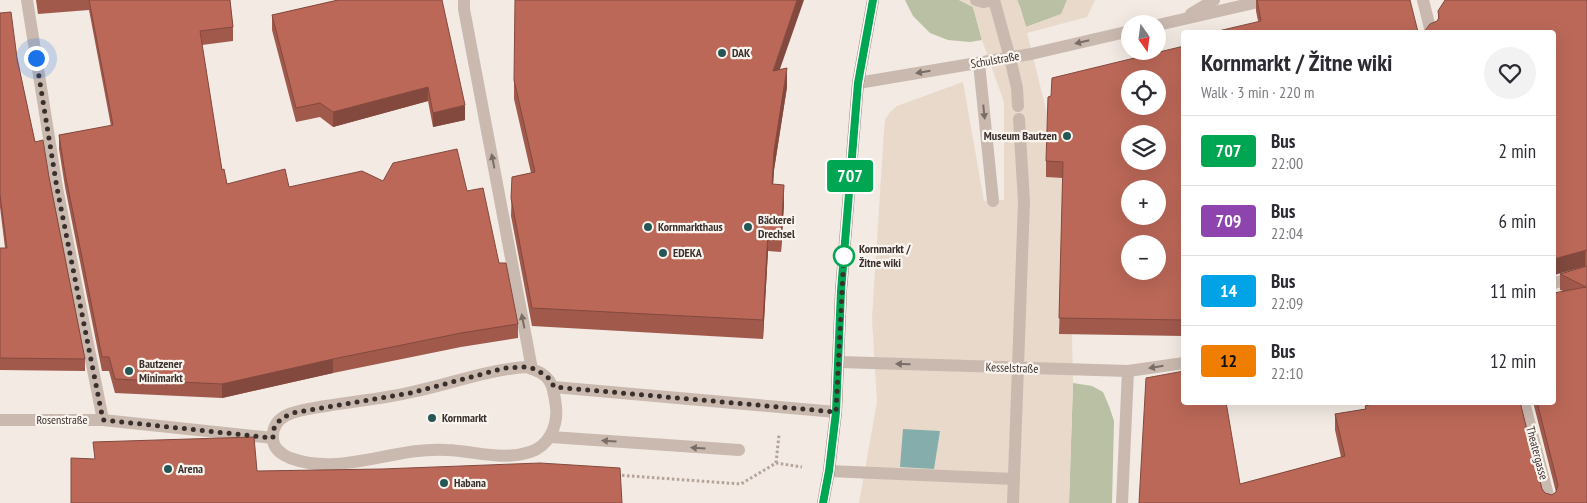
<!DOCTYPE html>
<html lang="en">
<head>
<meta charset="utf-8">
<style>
	body { margin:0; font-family:"PT Sans Narrow",sans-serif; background:#f2f2f3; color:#2b2b33; height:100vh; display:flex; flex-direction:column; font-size:19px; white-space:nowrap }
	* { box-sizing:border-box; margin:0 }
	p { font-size:16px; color:#7c7c81 }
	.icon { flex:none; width:28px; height:28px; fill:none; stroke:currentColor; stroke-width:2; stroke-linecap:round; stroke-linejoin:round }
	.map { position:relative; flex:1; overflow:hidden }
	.sheet { position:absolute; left:1181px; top:30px; width:375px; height:375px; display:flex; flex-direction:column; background:#fff; border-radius:5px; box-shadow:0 5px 20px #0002 }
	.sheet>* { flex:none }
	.badge { padding:0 10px; border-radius:4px; font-size:18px; line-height:32px }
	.needle { width:32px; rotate:166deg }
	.buttons { position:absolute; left:1121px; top:15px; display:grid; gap:10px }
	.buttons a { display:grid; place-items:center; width:45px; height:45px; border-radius:50%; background:#fff; box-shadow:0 5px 20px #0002; font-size:25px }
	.you { position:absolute; width:25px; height:25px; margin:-12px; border:4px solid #fff; border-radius:50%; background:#1a73e8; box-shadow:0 0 0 8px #1a73e833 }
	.map>.badge { position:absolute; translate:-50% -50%; box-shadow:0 0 0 2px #fff }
	.round { display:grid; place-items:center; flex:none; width:52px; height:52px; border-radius:26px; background:#f2f2f3 }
	.headline { display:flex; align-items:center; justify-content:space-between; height:85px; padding:0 20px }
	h1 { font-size:24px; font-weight:600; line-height:38px }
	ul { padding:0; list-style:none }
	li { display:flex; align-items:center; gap:15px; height:70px; padding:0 20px; border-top:1px solid #e1e1e2 }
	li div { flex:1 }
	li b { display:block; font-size:19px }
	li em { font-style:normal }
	li .badge { min-width:55px; font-weight:700; text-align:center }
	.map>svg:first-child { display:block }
	.green { fill:#b9c0a3 }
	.plaza { fill:#e8d9cb }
	.water { fill:#84adab }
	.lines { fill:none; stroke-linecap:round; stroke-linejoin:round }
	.path { stroke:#b5a399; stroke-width:3; stroke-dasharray:2.5 2.5; stroke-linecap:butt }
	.service { stroke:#c9b9af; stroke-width:12 }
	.pedestrian { stroke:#c9b9af; stroke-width:12 }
	.minor { stroke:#c9b9af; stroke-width:12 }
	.secondary { stroke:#9d8980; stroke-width:12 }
	.wall { fill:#a1594c }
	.shaded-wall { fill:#83493e }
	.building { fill:#bb6858; stroke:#83493e; fill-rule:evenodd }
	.oneway { fill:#7a6d67 }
	.line-casing { stroke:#fff; stroke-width:11 }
	.line { stroke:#00a651; stroke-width:8 }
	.walk { stroke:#392f2c; stroke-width:5; stroke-dasharray:0 9 }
	.poi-dot { fill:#255757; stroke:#faf4ef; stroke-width:2 }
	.stop-dot { fill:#fff; stroke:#00a651; stroke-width:2.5 }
	.labels { text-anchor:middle; stroke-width:4.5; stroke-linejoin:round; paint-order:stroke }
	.poi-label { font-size:12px; font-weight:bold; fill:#392f2c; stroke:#faf4ef; text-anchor:start }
	.street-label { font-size:12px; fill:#392f2c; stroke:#faf4ef }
	.stop-label { font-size:12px; font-weight:bold; fill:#392f2c; stroke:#faf4ef; text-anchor:start }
</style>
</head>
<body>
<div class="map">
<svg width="1587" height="503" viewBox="0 0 1587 503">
	<rect width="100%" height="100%" fill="#f2eae3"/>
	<g class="green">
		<polygon points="905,0 959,0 973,7 982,40 970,42 948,40 930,33 913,16"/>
		<polygon points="1017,0 1067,0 1062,14 1026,27 1020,7"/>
		<polygon points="1073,383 1092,386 1103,392 1109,406 1114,421 1112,503 1069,503"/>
	</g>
	<polygon class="plaza" points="959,0 1017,0 1026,27 1061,14 1067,0 1095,0 1087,17 1027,33 1063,178 1059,334 1072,334 1073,383 1069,503 859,503 877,402 872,318 884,131 885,120 890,112 897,106 963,82 984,201 1004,200 1004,102 982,40 973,7"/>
	<polygon class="water" points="903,429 940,431 934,469 900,467"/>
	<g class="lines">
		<g class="path">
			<polyline points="776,463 779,435"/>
			<polyline points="617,475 741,484 776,463 802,467"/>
		</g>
		<g class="service">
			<polyline points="464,0 464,9 532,369"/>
			<polyline points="1191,14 1214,0"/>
			<polyline points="1158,25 1267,0"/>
			<polyline points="1010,58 1017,88 1018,106"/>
			<polyline points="979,63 993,201"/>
			<polyline points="858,83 1031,54 1130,31"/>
			<polyline points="551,437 739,450"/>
			<polyline points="1122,503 1128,371"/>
		</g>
		<g class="pedestrian">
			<polyline points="976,0 983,2 994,0"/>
			<polyline points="994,0 1010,58"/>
			<polyline points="1423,0 1431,32"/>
			<polyline points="1524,402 1550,503"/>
			<polyline points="829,471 1014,479"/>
			<polyline points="1013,503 1024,202 1019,119"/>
		</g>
		<g class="minor">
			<polyline points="27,0 57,188 103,420"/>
			<polyline points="1554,283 1587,274"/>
			<polyline points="839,362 1128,371 1184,363"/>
			<path d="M526,367C551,374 553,383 556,407C558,426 549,446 530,452C503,461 475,451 447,450C395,446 342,477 290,458C283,455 274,449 273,440C270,411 304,410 326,406C354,401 383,399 412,392C450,384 486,370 526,367Z"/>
			<polyline points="554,387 836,412"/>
			<polyline points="0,420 103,420 273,438"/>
		</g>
		<polyline class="secondary" points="823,503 829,471 836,412 841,291 858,83 873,0"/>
	</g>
	<g class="wall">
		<polygon points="36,0 230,0 233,27 233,41 202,45 222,170 227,184 289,187 383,181 467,191 499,263 518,324 518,338 461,347 333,373 222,398 115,393 109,371 102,371 65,187 59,149 59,135 111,126 89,10 38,14"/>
		<polygon points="338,0 465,120 433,127 428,101 333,127 320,117 296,122 272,30 272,15"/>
		<polygon points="1256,0 1410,0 1258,21 1256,11"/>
		<polygon points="1587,0 1587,503 1240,484 1341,457 1335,430 1335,414 1365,409 1365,406 1374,404 1374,402 1520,402 1542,489 1545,493 1552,495 1556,492 1533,402 1554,402 1563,291 1560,290 1560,274 1585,266 1554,275 1554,32 1437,21 1438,19 1438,11"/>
		<polygon points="0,13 17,58 35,142 49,177 85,359 85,371 0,370 0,248 5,248 0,207"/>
		<polygon points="1184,46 1184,336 1059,334 1063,178 1046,177 1046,161 1051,96"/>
		<polygon points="514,80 787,87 774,170 773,184 784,204 781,252 768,251 763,339 532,326 511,216 512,177 531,173 514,99"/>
	</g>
	<g class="shaded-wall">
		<polygon points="797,0 804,0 773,89 773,71"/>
		<polygon points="787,68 787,87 774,170 772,203 772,184 774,151"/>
		<polygon points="428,87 428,101 333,127 333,112"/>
		<polygon points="465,105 465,120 433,127 433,113"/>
		<polygon points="784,185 784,204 781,252 781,234"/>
		<polygon points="768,233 768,251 763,339 763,320"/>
		<polygon points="1585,250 1585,266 1554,275 1554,259"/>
		<polygon points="333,359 333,373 222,398 222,384"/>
	</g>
	<g class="building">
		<polygon points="89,0 230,0 233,27 200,31 222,170 224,169 227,184 285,169 289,187 362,171 383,181 393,163 457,149 467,191 483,188 499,263 506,263 518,324 461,333 333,359 222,384 115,379 109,357 102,357 65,173 59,135 113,125"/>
		<polygon points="338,0 442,0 465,105 433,113 428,87 333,112 320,103 296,108 272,15"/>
		<polygon points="515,0 797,0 773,71 787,68 774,151 772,184 784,185 781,234 768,233 763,320 532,308 511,198 512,177 535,172 514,80"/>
		<polygon points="1257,0 1410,0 1418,32 1214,32 1261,21"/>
		<polygon points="1445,0 1587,0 1587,250 1554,259 1554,32 1424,32 1430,24 1437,21 1439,18 1438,11"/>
		<polygon points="11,12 17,58 35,142 43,140 49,177 85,359 0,358 0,248 7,248 0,195 0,13"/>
		<path d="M1184,46V320L1059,318L1063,162L1046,161L1048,97L1051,96L1052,78ZM1130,79H1158V106H1130ZM1130,134H1158V161H1130ZM1130,189H1158V216H1130ZM1130,244H1158V271H1130Z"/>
		<polygon points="1587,266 1587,503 1139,503 1146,378 1184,371 1184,402 1226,402 1240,484 1345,456 1335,414 1366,409 1365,406 1378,402 1520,402 1542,489 1545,493 1552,495 1556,492 1558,485 1537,402 1554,402 1554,293 1586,287 1560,274"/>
		<polygon points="254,437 257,471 382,469 540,463 620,468 622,503 71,503 71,458 95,459 93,442"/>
	</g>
	<defs><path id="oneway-solid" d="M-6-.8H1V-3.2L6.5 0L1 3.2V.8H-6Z" transform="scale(1.25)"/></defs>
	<g class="oneway">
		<use href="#oneway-solid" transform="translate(1082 42) rotate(167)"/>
		<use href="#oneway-solid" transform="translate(923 72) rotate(171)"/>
		<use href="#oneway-solid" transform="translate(984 112) rotate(84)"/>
		<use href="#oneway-solid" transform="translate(493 161) rotate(-101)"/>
		<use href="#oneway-solid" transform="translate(523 321) rotate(-101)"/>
		<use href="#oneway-solid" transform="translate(903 364) rotate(-178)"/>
		<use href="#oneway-solid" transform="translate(1156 367) rotate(171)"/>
		<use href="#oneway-solid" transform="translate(609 441) rotate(-176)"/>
		<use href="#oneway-solid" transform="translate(698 448) rotate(-176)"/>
	</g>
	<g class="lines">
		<defs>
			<polyline id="line" points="823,503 829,471 836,412 841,291 858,83 873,0"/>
		</defs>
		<use href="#line" class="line-casing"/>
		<use href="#line" class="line"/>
		<path class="walk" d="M36,58L57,188L103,420L273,438C272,424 280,419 292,413L411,393L505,368L526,367L532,368L540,372L550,379L554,387L836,412L844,253V256"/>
	</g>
	<g class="poi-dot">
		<circle cx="722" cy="53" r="5"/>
		<circle cx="1067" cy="136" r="5"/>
		<circle cx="648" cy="227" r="5"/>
		<circle cx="748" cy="227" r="5"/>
		<circle cx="663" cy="253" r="5"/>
		<circle cx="129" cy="371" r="5"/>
		<circle cx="432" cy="418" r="5"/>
		<circle cx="168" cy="469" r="5"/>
		<circle cx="444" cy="483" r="5"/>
	</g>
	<circle class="stop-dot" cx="844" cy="256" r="10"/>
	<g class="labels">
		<g class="poi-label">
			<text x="732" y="57">DAK</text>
			<text x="1057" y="140" text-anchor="end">Museum Bautzen</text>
			<text x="758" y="224">Bäckerei<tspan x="758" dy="14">Drechsel</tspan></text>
			<text x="658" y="231">Kornmarkthaus</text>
			<text x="673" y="257">EDEKA</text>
			<text x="139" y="368">Bautzener<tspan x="139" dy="14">Minimarkt</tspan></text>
			<text x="442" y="422">Kornmarkt</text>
			<text x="178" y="473">Arena</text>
			<text x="454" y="487">Habana</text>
		</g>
		<g class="street-label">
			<text transform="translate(995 60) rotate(-10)" y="4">Schulstraße</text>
			<text transform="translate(1012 368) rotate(2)" y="4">Kesselstraße</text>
			<text x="62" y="424">Rosenstraße</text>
			<text transform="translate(1537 453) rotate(75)" y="4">Theatergasse</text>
		</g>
		<g class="stop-label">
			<text x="859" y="253">Kornmarkt /<tspan x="859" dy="14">Žitne wiki</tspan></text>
		</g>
	</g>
</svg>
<div class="buttons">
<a><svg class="needle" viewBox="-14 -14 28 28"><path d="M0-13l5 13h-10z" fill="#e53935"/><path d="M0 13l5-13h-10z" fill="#7c7c81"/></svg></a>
<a><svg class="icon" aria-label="locate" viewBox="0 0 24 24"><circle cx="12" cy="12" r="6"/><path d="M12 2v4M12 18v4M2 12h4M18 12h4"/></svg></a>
<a><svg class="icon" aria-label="layers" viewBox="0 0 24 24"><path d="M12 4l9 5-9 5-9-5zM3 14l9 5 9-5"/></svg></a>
<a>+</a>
<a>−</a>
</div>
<div class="you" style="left:36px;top:58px"></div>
<b class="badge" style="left:850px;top:176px;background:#00a651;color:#fff">707</b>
<section class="sheet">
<div class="headline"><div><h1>Kornmarkt / Žitne wiki</h1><p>Walk · 3 min · 220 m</p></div><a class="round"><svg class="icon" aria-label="heart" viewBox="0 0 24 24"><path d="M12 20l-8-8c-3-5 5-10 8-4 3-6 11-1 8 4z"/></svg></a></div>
<ul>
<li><span class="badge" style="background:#00a651;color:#fff">707</span><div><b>Bus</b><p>22:00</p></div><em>2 min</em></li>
<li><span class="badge" style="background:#8e44ad;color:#fff">709</span><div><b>Bus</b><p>22:04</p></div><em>6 min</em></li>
<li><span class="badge" style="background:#00a3e6;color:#fff">14</span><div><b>Bus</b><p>22:09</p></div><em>11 min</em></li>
<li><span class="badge" style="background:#ef7d00;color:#111">12</span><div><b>Bus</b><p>22:10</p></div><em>12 min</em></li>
</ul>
</section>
</div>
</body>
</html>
